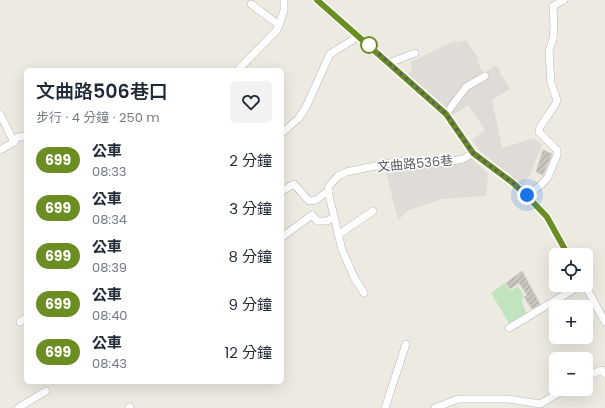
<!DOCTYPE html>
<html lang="zh-TW">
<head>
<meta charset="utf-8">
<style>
	body { margin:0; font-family:Poppins,"Noto Sans TC",sans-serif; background:#f2f2f3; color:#1f2937; height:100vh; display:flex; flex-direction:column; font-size:15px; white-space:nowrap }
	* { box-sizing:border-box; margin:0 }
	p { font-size:13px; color:#747a83 }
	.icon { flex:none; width:22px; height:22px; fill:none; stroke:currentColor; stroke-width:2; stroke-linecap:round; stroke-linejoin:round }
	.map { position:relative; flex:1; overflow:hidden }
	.side { position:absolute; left:24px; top:68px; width:260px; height:316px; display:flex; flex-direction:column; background:#fff; border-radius:6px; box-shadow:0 4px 16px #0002 }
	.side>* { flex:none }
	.badge { padding:0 8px; border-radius:13px; font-size:14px; line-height:26px }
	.tools { position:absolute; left:549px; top:248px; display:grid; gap:8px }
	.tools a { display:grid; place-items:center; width:44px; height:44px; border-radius:6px; background:#fff; box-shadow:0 4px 16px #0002; font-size:20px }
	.you { position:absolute; width:20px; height:20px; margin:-10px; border:3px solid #fff; border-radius:50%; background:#1a73e8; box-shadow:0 0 0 6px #1a73e833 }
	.map>.badge { position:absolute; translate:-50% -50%; box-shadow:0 0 0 2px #fff }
	.round { display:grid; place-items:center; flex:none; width:42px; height:42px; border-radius:6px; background:#f2f2f3 }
	.headline { display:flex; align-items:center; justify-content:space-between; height:68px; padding:0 12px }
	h1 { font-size:19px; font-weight:600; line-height:30px }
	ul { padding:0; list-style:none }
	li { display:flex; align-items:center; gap:12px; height:48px; padding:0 12px }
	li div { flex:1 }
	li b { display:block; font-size:15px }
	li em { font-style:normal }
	li .badge { min-width:44px; font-weight:700; text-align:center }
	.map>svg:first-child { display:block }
	.industrial { fill:#dfdcd7 }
	.grass { fill:#c1e4bf }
	.building { fill:url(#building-hatch); stroke:#d2cbc1 }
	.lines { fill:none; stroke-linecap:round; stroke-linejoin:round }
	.minor-casing { stroke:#b5b8bc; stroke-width:8 }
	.minor { stroke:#fff; stroke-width:7 }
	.line-casing { stroke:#fff; stroke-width:9 }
	.line { stroke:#6b8e23; stroke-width:6 }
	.walk { stroke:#5b5f63; stroke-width:4; stroke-dasharray:0 7.2 }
	.stop-dot { fill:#fff; stroke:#6b8e23; stroke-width:2 }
	.labels { text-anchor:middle; stroke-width:3; stroke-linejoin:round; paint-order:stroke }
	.street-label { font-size:13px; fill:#5b5f63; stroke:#fff }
</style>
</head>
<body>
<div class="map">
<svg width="605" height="408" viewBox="0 0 605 408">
	<defs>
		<pattern id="building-hatch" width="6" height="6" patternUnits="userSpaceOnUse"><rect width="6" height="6" fill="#c8c5c0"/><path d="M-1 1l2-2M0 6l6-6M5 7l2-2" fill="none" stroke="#a5a3a0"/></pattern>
	</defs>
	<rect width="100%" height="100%" fill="#edeae2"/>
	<g class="industrial">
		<polygon points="456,40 457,43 466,40 479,60 477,62 484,73 496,65 510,89 492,100 502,148 534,138 542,145 530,175 521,188 481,152 472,140 485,130 468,105 453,115 449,110 408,74 412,71 411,62"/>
		<polygon points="469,156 488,174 486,196 442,199 409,210 398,220 384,165 414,164"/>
	</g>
	<polygon class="grass" points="505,283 510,291 518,286 523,294 522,302 527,315 510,325 491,293"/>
	<g class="building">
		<polygon points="543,150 552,154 543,175 536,172"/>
		<polygon points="522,271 540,304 532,309 524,297 527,295 519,283 510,289 506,283"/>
	</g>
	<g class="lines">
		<defs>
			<g id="minor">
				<polyline points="317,0 446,114 473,153 513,183 530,199 547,217 568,255"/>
				<polyline points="251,4 279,25"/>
				<polyline points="389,63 415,53"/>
				<polyline points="238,70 277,30 284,11 284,0"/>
				<polyline points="0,114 14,142"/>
				<polyline points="446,114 466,87 485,76"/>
				<polyline points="282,133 299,118 306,107 330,54 359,36"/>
				<polyline points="0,150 14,142 18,137 26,136"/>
				<polyline points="282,191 294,184 309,201 316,200 328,191 329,186 338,176 346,172 395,162 408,161 416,164 446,162 463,159 473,153"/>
				<polyline points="328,191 342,250 355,279 364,293"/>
				<polyline points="527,195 541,185 548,177 557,155 557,150 539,132 540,127 555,105 557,100 551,83 549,51 553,39 554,25 553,6 564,0"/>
				<polyline points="338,235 373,211"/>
				<polyline points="282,237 312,215 317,221 327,221 334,217"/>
				<polyline points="585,285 605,322"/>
				<polyline points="20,322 26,318"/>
				<polyline points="509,328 581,285"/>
				<polyline points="586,377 601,370 605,374"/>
				<polyline points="18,408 46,391"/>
				<polyline points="129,408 130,407"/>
				<polyline points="385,408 406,344"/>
				<polyline points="435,408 458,399 508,399 540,404 566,389"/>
			</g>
		</defs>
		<use href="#minor" class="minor-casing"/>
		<use href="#minor" class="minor"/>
	</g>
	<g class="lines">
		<defs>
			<polyline id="line" points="317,0 446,114 473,153 513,183 530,199 547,217 568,255"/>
		</defs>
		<use href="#line" class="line-casing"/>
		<use href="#line" class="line"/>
		<polyline class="walk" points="369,45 446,114 473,153 513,183 527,195"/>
	</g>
	<circle class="stop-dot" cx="369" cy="45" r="8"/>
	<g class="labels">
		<g class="street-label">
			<text transform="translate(415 163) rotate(-5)" y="5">文曲路536巷</text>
		</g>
	</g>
</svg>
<div class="tools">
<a><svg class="icon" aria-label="locate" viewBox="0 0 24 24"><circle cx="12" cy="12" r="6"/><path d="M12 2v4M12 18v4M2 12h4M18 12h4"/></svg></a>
<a>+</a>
<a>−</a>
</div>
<div class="you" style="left:527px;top:195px"></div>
<section class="side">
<div class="headline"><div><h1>文曲路506巷口</h1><p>步行 · 4 分鐘 · 250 m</p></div><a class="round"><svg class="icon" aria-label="heart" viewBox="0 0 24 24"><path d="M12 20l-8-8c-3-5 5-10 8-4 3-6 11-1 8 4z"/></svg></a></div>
<ul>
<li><span class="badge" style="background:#6b8e23;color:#fff">699</span><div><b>公車</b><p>08:33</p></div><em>2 分鐘</em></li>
<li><span class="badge" style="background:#6b8e23;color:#fff">699</span><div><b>公車</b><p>08:34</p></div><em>3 分鐘</em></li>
<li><span class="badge" style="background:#6b8e23;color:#fff">699</span><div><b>公車</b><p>08:39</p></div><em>8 分鐘</em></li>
<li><span class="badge" style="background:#6b8e23;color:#fff">699</span><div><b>公車</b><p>08:40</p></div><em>9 分鐘</em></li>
<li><span class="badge" style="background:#6b8e23;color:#fff">699</span><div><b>公車</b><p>08:43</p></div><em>12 分鐘</em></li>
</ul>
</section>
</div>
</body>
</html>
